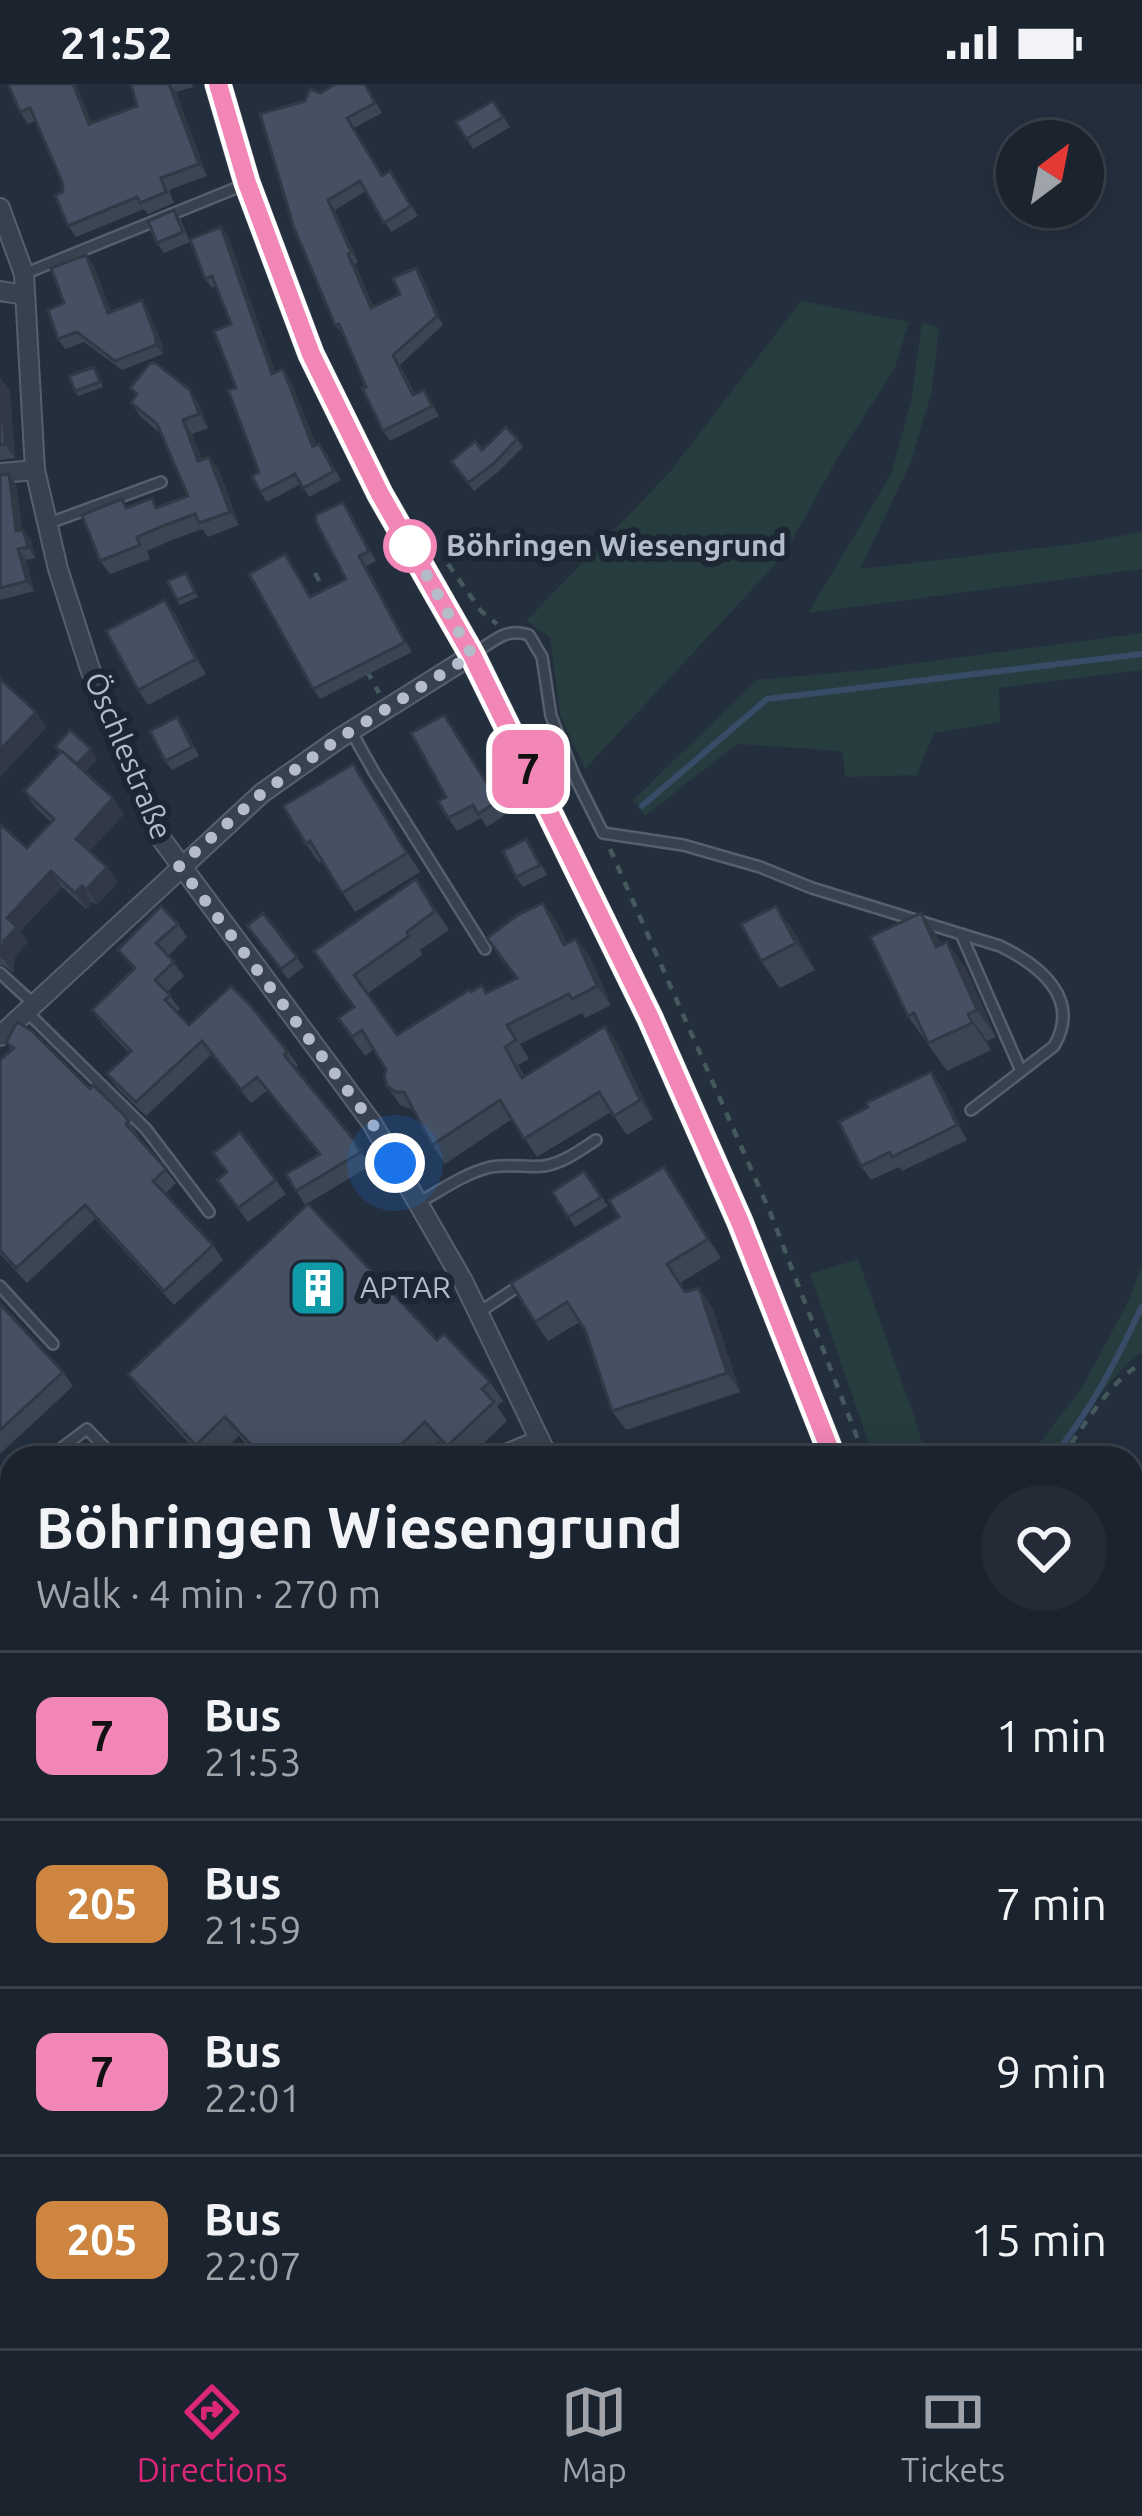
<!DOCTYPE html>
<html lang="en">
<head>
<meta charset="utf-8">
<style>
	body { margin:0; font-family:Ubuntu,sans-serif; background:#242b36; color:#f1f3f6; height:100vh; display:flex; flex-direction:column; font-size:45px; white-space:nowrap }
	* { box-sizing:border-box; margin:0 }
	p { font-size:39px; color:#a0a4aa }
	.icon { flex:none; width:66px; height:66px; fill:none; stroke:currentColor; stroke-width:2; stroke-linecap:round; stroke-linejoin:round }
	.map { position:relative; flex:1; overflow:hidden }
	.sheet { position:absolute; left:0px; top:1362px; width:1143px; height:903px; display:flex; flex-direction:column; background:#1b232e; border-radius:36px 36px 0 0; box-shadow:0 6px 30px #0003,0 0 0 3px #39404a }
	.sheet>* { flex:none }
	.badge { padding:0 24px; border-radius:18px; font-size:42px; line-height:78px }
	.needle { width:78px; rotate:32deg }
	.fabs { position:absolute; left:996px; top:36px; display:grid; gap:24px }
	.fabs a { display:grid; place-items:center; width:108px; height:108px; border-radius:50%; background:#1b232e; box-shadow:0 6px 30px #0003,0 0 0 3px #39404a; font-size:60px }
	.you { position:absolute; width:60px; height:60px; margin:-30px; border:9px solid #fff; border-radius:50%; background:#1a73e8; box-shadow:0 0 0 18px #1a73e833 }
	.map>.badge { position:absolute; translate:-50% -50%; box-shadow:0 0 0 6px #fff }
	.round { display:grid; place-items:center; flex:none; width:126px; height:126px; border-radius:63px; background:#242b36 }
	.head { display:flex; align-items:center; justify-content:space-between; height:204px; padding:0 36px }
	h1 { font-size:57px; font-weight:600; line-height:90px }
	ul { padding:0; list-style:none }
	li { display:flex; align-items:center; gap:36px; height:168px; padding:0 36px; border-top:3px solid #39404a }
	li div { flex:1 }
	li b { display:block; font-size:45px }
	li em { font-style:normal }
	li .badge { min-width:132px; font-weight:700; text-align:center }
	.status { display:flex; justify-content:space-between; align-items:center; height:84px; padding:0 60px; background:#1b232e; direction:ltr }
	.status svg { height:33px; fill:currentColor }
	.tab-bar { display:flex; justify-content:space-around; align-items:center; height:168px; border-top:3px solid #39404a; background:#1b232e; font-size:33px; color:#a0a4aa }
	.tab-bar a { display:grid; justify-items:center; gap:6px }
	.tab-bar .active { color:#db2777 }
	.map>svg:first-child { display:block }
	.green { fill:#263c3f }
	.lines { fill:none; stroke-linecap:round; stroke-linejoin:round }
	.stream { stroke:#394c67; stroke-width:6 }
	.lane-casing { stroke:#565f6c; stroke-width:14 }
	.street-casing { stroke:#565f6c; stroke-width:22 }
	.secondary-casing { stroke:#565f6c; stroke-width:28 }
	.path { stroke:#44595c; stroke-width:4.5; stroke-dasharray:9 9; stroke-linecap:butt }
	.lane { stroke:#38414e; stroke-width:9 }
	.street { stroke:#38414e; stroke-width:18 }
	.secondary { stroke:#465061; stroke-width:24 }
	.wall { fill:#3b4654 }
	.shaded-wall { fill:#303945 }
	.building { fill:#455162; stroke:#303945; stroke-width:3 }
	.line-casing { stroke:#fff; stroke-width:27 }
	.line { stroke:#f286b7; stroke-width:18 }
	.walk { stroke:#b4bcc9; stroke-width:12; stroke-dasharray:0 21.6 }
	.stop-dot { fill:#fff; stroke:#f286b7; stroke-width:6 }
	.labels { text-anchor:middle; stroke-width:12; stroke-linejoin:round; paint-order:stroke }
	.stop-label { font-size:30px; font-weight:bold; fill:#b4bcc9; stroke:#1d2633; text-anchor:start }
	.street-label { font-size:30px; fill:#b4bcc9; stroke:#1d2633 }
	.poi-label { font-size:30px; fill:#b4bcc9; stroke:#1d2633; text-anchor:start }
</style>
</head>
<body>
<div class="status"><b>21:52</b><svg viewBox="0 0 49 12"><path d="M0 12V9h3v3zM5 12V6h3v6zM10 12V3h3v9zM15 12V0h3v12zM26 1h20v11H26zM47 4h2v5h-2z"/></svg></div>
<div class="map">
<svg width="1142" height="2264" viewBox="0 0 1142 2264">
	<rect width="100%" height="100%" fill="#242f3e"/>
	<g class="green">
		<polygon points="801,217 909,238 894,286 841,368 784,471 585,685 560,631 550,553 526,537 669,389"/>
		<polygon points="922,238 939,244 932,306 911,378 860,485 1075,460 1142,448 1142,485 808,529 891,390 911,318"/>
		<polygon points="1142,549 1142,586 999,604 1000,638 934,649 917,691 845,693 842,667 737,660 645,732 633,716 757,596 866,586"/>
		<polygon points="858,1175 917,1341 926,1374 874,1374 810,1190"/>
		<path d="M1142,1181V1269C1114,1282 1078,1346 1057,1374H1028L1082,1304L1130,1214Z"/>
		<polygon points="0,1857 12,1865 12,2253 1131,2253 1131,2174 1142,2194 1142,2264 0,2264"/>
	</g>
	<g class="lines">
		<g class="stream">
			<polyline points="642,722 767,615 1142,570"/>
			<path d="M1052,1374C1090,1328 1117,1276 1142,1222"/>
			<polyline points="0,1926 12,1941"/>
			<polyline points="1131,1999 1142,2023"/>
			<polyline points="260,2253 267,2264"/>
		</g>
		<defs>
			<g id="lane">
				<polyline points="24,190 246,100"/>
				<polyline points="47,440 161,398"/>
				<path d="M475,569C494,557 507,543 529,551L542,573L551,632L574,691L603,749L683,761L760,783L812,804L1000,862C1039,881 1082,914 1054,962L971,1026"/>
				<polyline points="351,647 374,688 485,865"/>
				<polyline points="961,850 1021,987"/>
				<polyline points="0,889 34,920"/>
				<polyline points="26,927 146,1045 209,1128"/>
				<path d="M418,1119C440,1107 462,1091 487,1084C506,1079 525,1084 544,1082C564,1079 580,1066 596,1056"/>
				<polyline points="0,1202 53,1260"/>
				<polyline points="478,1229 522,1200"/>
				<polyline points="48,1374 87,1345 115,1374"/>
				<polyline points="485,1374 536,1353"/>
				<polyline points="0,1410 12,1401"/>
				<polyline points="0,1493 12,1497"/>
			</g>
			<g id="street">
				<polyline points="0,124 24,190 35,386 58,485 90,585 157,749 372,1039 463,1197 548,1373"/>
				<polyline points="0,207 25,211"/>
				<polyline points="0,389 35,386"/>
				<polyline points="0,952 262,709 340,654 472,571"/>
				<polyline points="0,1527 12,1540"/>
			</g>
			<g id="secondary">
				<polyline points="218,0 247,99 311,270 380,410 472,571 650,934 740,1138 833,1374"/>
				<polyline points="1131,2090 1142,2114"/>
			</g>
		</defs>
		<use href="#lane" class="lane-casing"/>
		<use href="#street" class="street-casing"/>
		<use href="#secondary" class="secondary-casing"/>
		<g class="path">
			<polyline points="448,480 481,527 497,540"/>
			<polyline points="315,489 325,508"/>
			<polyline points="367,587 379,609"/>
			<polyline points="610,765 770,1128 865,1374"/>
			<path d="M1061,1374C1081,1347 1112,1293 1142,1280"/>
			<polyline points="1131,2023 1142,2047"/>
		</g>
		<use href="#lane" class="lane"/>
		<use href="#street" class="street"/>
		<use href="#secondary" class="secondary"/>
	</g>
	<g class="wall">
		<polygon points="8,0 92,39 137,22 131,0 192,0 193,3 176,8 207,92 169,106 174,119 148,130 144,125 76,153 68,142 62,98 35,37 28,40 20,28"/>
		<polygon points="336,0 366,0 382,29 354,44 383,91 397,97 418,132 391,148 366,107 335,126 358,178 355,180 373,222 400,210 423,194 443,241 400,281 415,310 430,315 439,332 390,357 383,347 344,251 335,241 305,17"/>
		<polygon points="493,17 510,43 473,65 456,38"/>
		<polygon points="174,126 181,136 190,158 164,169 157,159"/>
		<polygon points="221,143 228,152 275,288 290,295 316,361 326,369 341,396 309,413 301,400 267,418 260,408 259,388 236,304 231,240 216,202 212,204 205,195"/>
		<polygon points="86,171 93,180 111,228 148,226 163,263 163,270 122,286 84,258 65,265 58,255 64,219"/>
		<polygon points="94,283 103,303 78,312 75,307"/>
		<polygon points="0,293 10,307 15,374 0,376"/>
		<polygon points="130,304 190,306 199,320 208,344 192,350 202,375 209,373 219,386 239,441 208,453 202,445 172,456 147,467 150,475 110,490 100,477 122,415 128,424 158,423 188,412 161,350 140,332 131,319 136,312"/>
		<polygon points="517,355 523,363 498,388 474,407 451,377"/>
		<polygon points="9,390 16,401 22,446 31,456 35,474 26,476 34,507 0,516 0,391"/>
		<polygon points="350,428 376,477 366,482 412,568 320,615 313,605 285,470 311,513 346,495"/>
		<polygon points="186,489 198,513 180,521 177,516"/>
		<polygon points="175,530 206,590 148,621 138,606"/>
		<polygon points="184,643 199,672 172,686 165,677"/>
		<polygon points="452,643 506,730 487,743 481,734 457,747 448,734 446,713"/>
		<polygon points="55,663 97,675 85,688 124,730 90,767 118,798 97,821 92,818 86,825 62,803 20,847 28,858 15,872 13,889 5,882 0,881 0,740 27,764 51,738 35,723 24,707 59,669"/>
		<polygon points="353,680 420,788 355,828 322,777 319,779 306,760"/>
		<polygon points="533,765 547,791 523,803 516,793"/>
		<polygon points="416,795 449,846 420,866 422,871 367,910 397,951 471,908 487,908 516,894 543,819 556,837 567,859 576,855 590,873 611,921 585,934 582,929 520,960 529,975 518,981 524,992 605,942 618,961 653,1035 627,1051 611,1028 537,1073 512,1035 445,1080 432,1061 413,1026 400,1021 387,1002 386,986 374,965 365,972 338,934 353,923 314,867"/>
		<polygon points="263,829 304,883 288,895 247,842"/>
		<polygon points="921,829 942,860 966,885 996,953 987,957 991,966 947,987 908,932"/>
		<polygon points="178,840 187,853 168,872 184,892 167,908 180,925 176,928 189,941 288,968 298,981 295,984 351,1052 370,1082 305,1121 286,1090 319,1071 267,1007 251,1019 211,971 146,1032 117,1004 107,990 129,969 101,939 92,926 134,886 118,866"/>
		<polygon points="795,849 815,886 780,904 761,877"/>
		<polygon points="6,959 90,1005 123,1030 139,1052 138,1053 176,1099 165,1110 213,1161 223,1176 174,1221 95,1135 27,1199 0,1170 0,976 11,966"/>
		<polygon points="931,988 941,1002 967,1056 902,1087 899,1083 871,1096 861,1082 868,1023"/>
		<polygon points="240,1048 286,1110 248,1138 217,1096 227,1088"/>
		<polygon points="664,1083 721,1174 680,1199 686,1208 712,1223 740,1308 626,1346 612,1327 585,1246 580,1238 548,1257 535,1238 619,1133"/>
		<polygon points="584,1087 608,1122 575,1143 552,1108"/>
		<polygon points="0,1220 63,1288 73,1302 0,1370"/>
		<polygon points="437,1256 490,1298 503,1317 497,1322 507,1337 468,1374 454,1374 438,1357 421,1374 259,1374 239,1352 216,1374 203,1374 142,1309 128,1290"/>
		<polygon points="0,1559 12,1576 7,1583 12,1589 12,1621 0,1609"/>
	</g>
	<g class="shaded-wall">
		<polygon points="73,0 76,0 97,51 89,40"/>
		<polygon points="169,0 176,8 207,92 199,80"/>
		<polygon points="328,116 335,126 358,178 351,168"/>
		<polygon points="221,143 228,152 279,299 272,290"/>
		<polygon points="348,170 355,180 377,233 371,224"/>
		<polygon points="86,171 93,180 115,238 108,229"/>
		<polygon points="416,184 423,194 443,241 437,232"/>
		<polygon points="142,216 148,226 163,263 163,270 156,261"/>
		<polygon points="283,285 290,295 320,372 313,363"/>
		<polygon points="0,293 10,307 15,374 5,360"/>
		<polygon points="190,306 199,320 208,344 199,330"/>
		<polygon points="183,336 192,350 208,390 198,377"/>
		<polygon points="209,373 219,386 239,441 230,428"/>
		<polygon points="9,390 16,401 24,458 16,447"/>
		<polygon points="23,446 31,456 35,474 28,463"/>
		<polygon points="18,465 26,476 34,507 27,497"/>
		<polygon points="359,472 366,482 412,568 405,558"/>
		<polygon points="165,516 175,530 206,590 196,575"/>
		<polygon points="36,628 47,643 0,693 0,666"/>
		<polygon points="91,665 97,675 83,691 76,681"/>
		<polygon points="353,680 366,699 420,788 407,769"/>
		<polygon points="113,714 124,730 87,770 76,755"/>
		<polygon points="107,783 118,798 97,821 86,806"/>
		<polygon points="51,787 62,803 20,847 28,858 15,872 13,889 2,873 7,834"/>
		<polygon points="82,802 92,818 86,825 75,809"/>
		<polygon points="543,819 556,837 577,880 564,861"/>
		<polygon points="776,822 795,849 815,886 796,859"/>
		<polygon points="921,829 940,856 956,890 936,863"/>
		<polygon points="576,855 590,873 611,921 597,902"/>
		<polygon points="947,858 966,885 996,953 977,926"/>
		<polygon points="968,930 987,957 991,966 972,939"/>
		<polygon points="605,942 618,961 653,1035 640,1016"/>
		<polygon points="931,988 941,1002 967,1056 957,1041"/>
		<polygon points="664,1083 677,1102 721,1174 708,1155"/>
		<polygon points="699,1204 712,1223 740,1308 727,1289"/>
	</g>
	<g class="building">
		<polygon points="8,0 73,0 89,40 137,22 131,0 169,0 199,80 161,94 166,108 140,119 137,113 68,142 55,111 63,108 62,98 30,24 20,28"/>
		<polygon points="336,0 365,0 375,19 347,34 382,92 390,87 411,122 384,139 360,97 328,116 351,168 348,170 371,224 400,210 393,194 416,184 437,232 393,271 413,311 424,306 432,322 383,347 362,304 366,303 339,240 335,241 294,144 260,30 305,17 310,5 320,9"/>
		<polygon points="493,17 503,33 466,55 456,38"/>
		<polygon points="174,126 183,148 157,159 148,137"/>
		<polygon points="221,143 272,290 283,285 313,363 319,360 334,387 303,404 295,390 260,408 252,392 259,388 228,306 236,304 214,247 231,240 212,192 205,195 190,155"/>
		<polygon points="86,171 108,229 142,216 156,254 156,261 115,277 77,248 58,255 48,226 64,219 51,184"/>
		<polygon points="150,279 156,279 190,306 199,330 183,336 198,377 209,373 230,428 199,439 195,430 163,442 137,453 140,461 100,477 82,431 122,415 126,424 152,414 156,424 188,412 157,340 131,319 137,310 130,304"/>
		<polygon points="94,283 100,298 75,307 69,292"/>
		<polygon points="0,293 5,360 0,361"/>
		<polygon points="506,343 517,355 493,380 468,399 451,377 475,357 482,366"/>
		<polygon points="9,390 16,447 23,446 28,463 18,465 27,497 0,504 0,391"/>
		<polygon points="343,418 369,467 359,472 405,558 313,605 249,490 285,470 310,513 346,495 316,438 316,431"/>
		<polygon points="186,489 195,508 177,516 167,497"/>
		<polygon points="165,516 196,575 138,606 106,547"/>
		<polygon points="0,595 36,628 0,666"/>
		<polygon points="444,631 498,717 478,730 473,721 448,734 438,717 446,713 411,649"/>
		<polygon points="177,633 192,663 165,677 150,647"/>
		<polygon points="70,646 91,665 77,680 55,663"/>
		<polygon points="62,667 113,714 76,755 107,783 86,806 82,802 75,809 51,787 7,834 17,843 4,857 2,873 0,871 0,740 27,764 54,735 24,707"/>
		<polygon points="353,680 407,769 342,809 310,757 306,760 283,722"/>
		<polygon points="526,755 540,781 516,793 503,767"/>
		<polygon points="416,795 435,827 407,848 409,852 354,891 397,951 469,906 471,908 482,901 486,909 517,894 487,854 518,831 543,819 564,861 576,855 597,902 572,915 569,910 507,941 516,956 505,963 522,994 605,942 640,1016 614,1032 599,1008 524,1055 500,1016 432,1061 404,1008 396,1008 387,1002 384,991 386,986 362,946 352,953 338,934 354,923 314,867"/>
		<polygon points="161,822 178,840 156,859 174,878 155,896 170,911 165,916 189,941 231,902 251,922 288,968 284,971 351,1052 361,1068 296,1107 286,1090 320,1070 257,993 241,1006 202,957 136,1018 107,990 131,967 92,926 135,884 118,866"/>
		<polygon points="776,822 796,859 761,877 741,840"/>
		<polygon points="263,829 297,873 281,885 247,842"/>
		<polygon points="921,829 936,863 947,858 977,926 968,930 972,939 928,959 914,929 908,932 870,853"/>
		<polygon points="17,938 32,947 90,1005 93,1001 123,1030 129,1037 126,1040 166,1085 153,1097 213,1161 164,1207 85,1121 16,1184 0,1166 0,976 14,964 6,959"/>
		<polygon points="931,988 957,1041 892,1073 890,1068 861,1082 839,1038 868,1023 866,1019"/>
		<polygon points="240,1048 276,1096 238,1124 217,1096 227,1088 213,1069"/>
		<polygon points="664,1083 708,1155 667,1180 685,1208 699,1204 727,1289 612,1327 585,1246 567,1218 535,1238 511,1199 619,1133 609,1116"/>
		<polygon points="584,1087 601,1113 568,1133 552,1108"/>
		<polygon points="308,1120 437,1256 444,1250 490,1298 482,1305 494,1318 447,1362 425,1338 387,1374 264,1374 225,1333 196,1361 128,1290"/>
		<polygon points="0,1220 63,1288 0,1346"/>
		<polygon points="0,1577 12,1589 12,1597 3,1606 0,1604"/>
		<polygon points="12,1670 12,1687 4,1678"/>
	</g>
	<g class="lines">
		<defs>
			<polyline id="line" points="218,0 247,99 311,270 380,410 472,571 650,934 740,1138 833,1374"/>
		</defs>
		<use href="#line" class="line-casing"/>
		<use href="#line" class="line"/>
		<polyline class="walk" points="395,1079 372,1039 179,782 262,709 340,654 472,571 410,462"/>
	</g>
	<defs>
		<symbol id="building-square" viewBox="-11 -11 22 22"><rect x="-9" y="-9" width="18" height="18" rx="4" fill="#0f9aa8" stroke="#1d2633"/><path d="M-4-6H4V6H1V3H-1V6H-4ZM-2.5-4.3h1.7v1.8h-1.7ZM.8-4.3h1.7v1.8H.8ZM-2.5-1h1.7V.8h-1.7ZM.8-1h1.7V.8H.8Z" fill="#fff"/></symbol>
	</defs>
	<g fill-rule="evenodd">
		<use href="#building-square" x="285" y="1171" width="66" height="66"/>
	</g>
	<circle class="stop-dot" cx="410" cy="462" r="24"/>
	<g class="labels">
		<g class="stop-label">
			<text x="446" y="472">Böhringen Wiesengrund</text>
		</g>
		<g class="street-label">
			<text transform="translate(128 672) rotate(67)" y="10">Öschlestraße</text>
		</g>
		<g class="poi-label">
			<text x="360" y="1214">APTAR</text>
		</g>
	</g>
</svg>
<div class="fabs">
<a><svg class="needle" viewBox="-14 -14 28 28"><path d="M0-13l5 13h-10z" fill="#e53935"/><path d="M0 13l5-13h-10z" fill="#a0a4aa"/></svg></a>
</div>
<div class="you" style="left:395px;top:1079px"></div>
<b class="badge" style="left:528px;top:685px;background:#f286b7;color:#111">7</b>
<section class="sheet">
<div class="head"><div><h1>Böhringen Wiesengrund</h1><p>Walk · 4 min · 270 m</p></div><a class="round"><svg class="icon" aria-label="heart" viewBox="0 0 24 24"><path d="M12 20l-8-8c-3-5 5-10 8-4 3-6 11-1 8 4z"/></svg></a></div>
<ul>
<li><span class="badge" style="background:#f286b7;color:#111">7</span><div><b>Bus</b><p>21:53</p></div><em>1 min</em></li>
<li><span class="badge" style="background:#cd853f;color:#fff">205</span><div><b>Bus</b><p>21:59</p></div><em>7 min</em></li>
<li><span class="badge" style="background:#f286b7;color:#111">7</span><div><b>Bus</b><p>22:01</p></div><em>9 min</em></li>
<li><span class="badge" style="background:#cd853f;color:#fff">205</span><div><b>Bus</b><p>22:07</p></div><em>15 min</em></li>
</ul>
</section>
</div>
<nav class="tab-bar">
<a class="active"><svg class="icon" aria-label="directions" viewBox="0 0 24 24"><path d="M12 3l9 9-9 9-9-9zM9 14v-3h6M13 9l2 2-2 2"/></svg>Directions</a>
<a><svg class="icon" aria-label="map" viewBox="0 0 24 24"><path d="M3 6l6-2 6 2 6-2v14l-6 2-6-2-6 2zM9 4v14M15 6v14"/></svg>Map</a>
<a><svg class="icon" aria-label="tickets" viewBox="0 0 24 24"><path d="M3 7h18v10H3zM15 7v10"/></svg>Tickets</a>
</nav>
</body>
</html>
